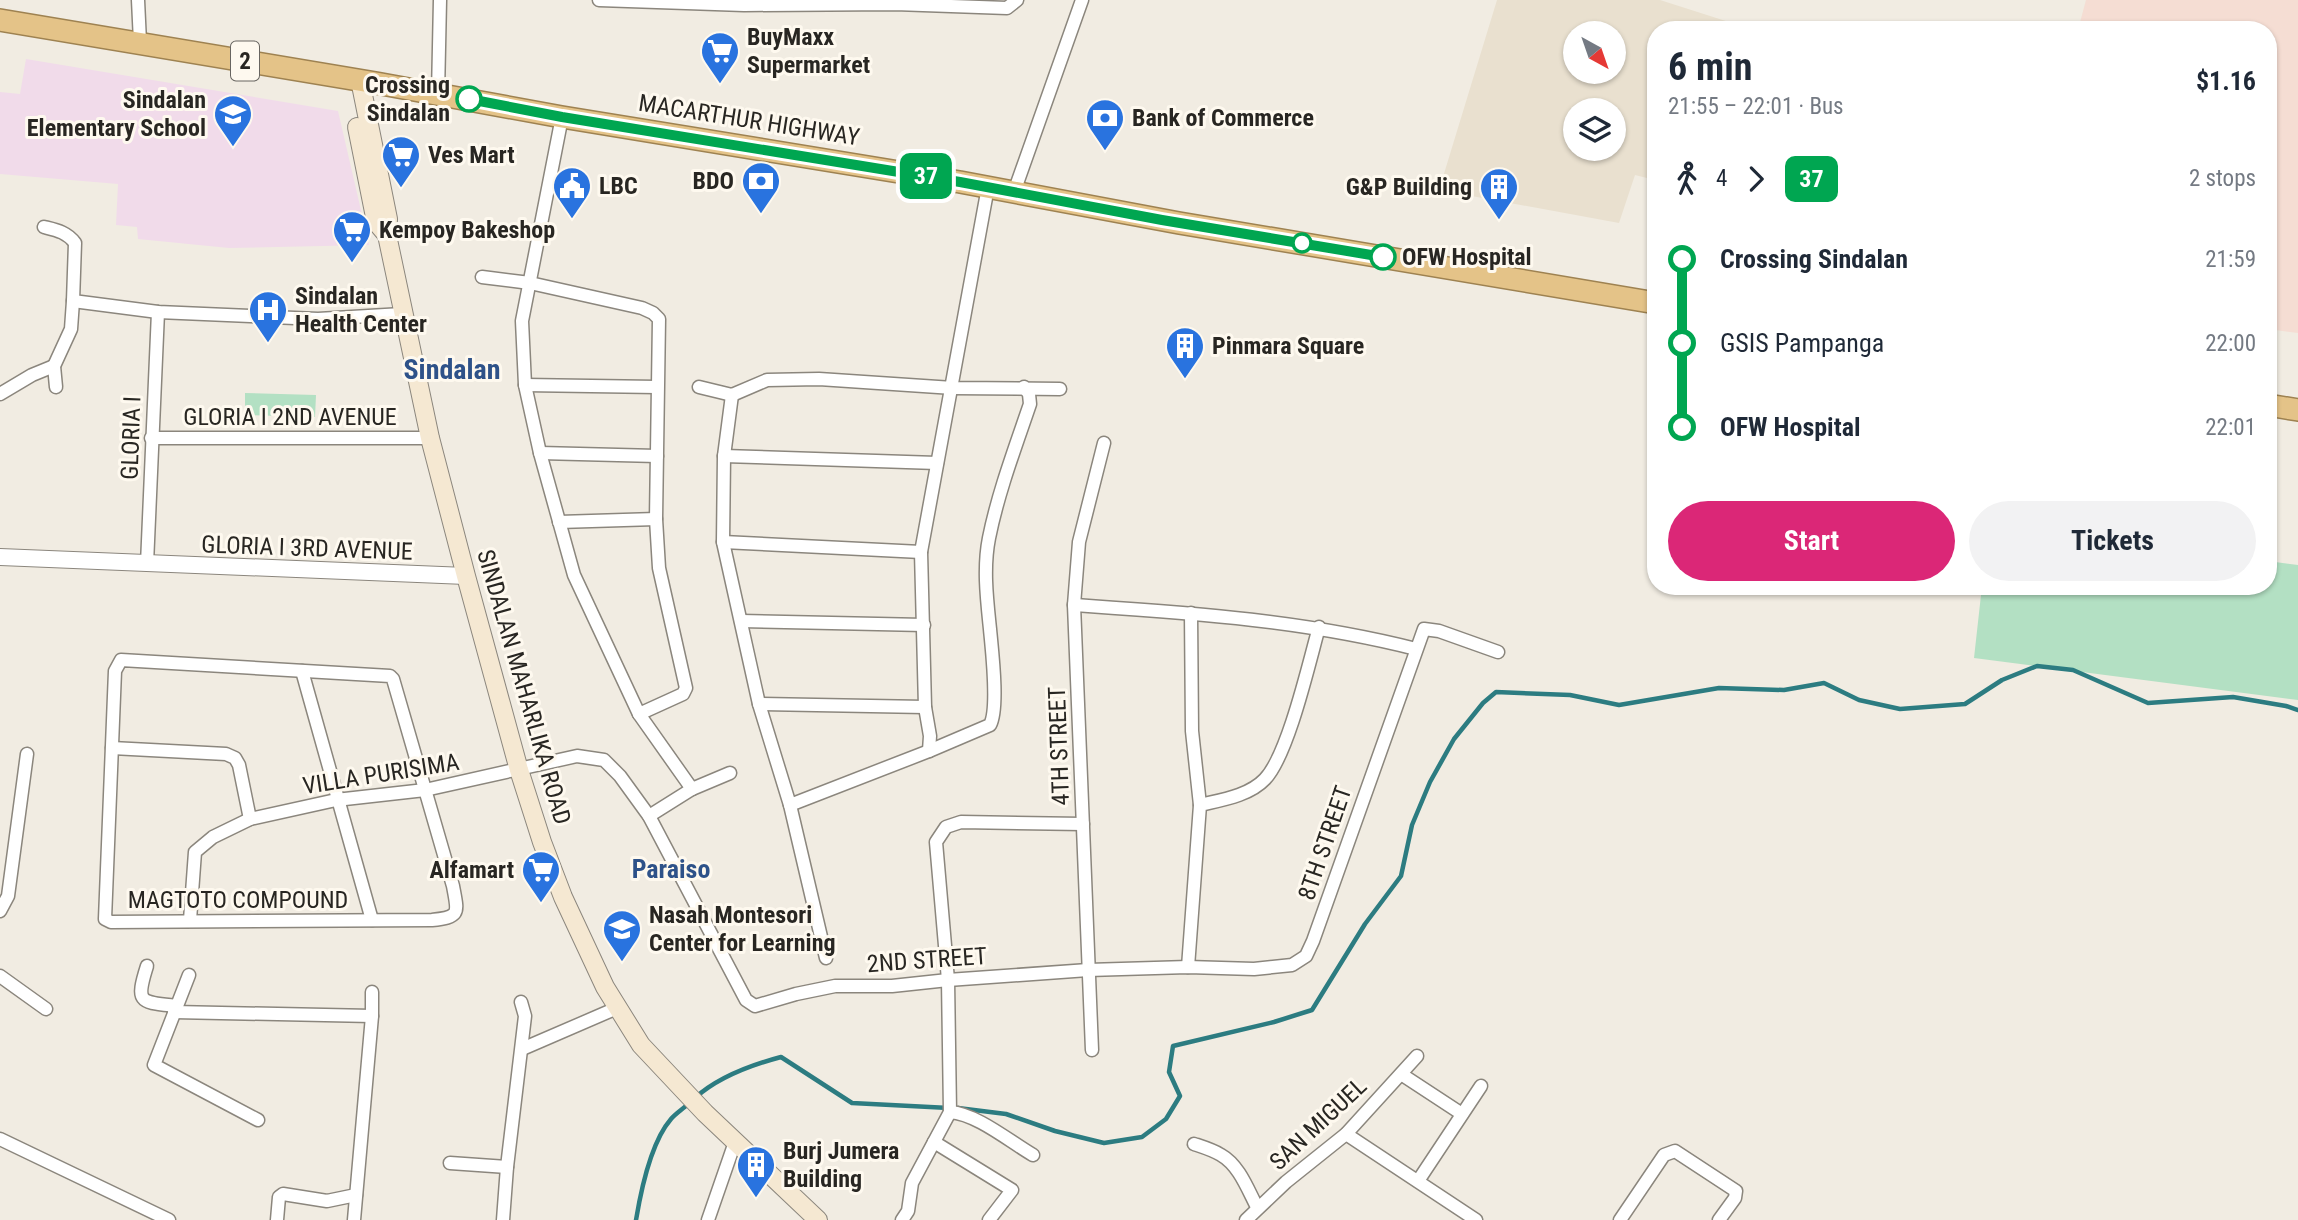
<!DOCTYPE html>
<html lang="en">
<head>
<meta charset="utf-8">
<style>
	body { margin:0; font-family:"Roboto Condensed",sans-serif; background:#f2f2f3; color:#1f2937; height:100vh; display:flex; flex-direction:column; font-size:26px; white-space:nowrap }
	* { box-sizing:border-box; margin:0 }
	p { font-size:23px; color:#747a83 }
	.icon { flex:none; width:38px; height:38px; fill:none; stroke:currentColor; stroke-width:2; stroke-linecap:round; stroke-linejoin:round }
	.map { position:relative; flex:1; overflow:hidden }
	.drawer { position:absolute; left:1647px; top:21px; width:630px; height:574px; display:flex; flex-direction:column; background:#fff; border-radius:28px; box-shadow:0 2px 5px #0004 }
	.drawer>* { flex:none }
	.badge { padding:0 14px; border-radius:10px; font-size:24px; line-height:46px }
	.needle { width:46px; rotate:140deg }
	.controls { position:absolute; left:1563px; top:21px; display:grid; gap:14px }
	.controls a { display:grid; place-items:center; width:63px; height:63px; border-radius:50%; background:#fff; box-shadow:0 2px 5px #0004; font-size:35px }
	.map>.badge { position:absolute; translate:-50% -50%; box-shadow:0 0 0 4px #fff }
	.legs { display:flex; align-items:center; gap:10px; height:77px; padding:0 21px; font-size:23px }
	.legs p { margin-inline-start:auto }
	.head { display:flex; align-items:center; justify-content:space-between; height:119px; padding:0 21px }
	h1 { font-size:38px; font-weight:700; line-height:52px }
	.primary-button { display:flex; gap:14px; margin-top:auto; padding:14px 21px }
	.primary-button a { flex:1; height:80px; border-radius:42px; background:#db2777; color:#fff; font-size:28px; font-weight:700; line-height:80px; text-align:center }
	.primary-button a+a { background:#f2f2f3; color:#1f2937 }
	ul { padding:0 21px; list-style:none }
	li { display:flex; align-items:center; gap:24px; height:84px; font-size:26px }
	li i { display:grid; place-items:center; width:10px; height:100%; margin:0 9px; background:currentColor }
	li i::after { content:''; width:18px; height:18px; margin:-9px; border:5px solid; border-radius:50%; background:#fff }
	li p { margin-inline-start:auto }
	li:first-child i { background:linear-gradient(#0000 50%,currentColor 0) }
	li:last-child i { background:linear-gradient(currentColor 50%,#0000 0) }
	.map>svg:first-child { display:block }
	.built { fill:#e9e0cf; fill-rule:evenodd }
	.industrial { fill:#f5ddd3 }
	.education { fill:#f1dbea }
	.green { fill:#b3e0c3 }
	.lines { fill:none; stroke-linecap:round; stroke-linejoin:round }
	.stream { stroke:#2c7c81; stroke-width:4.5 }
	.minor-casing { stroke:#8b867d; stroke-width:15 }
	.tertiary-casing { stroke:#8b867d; stroke-width:18 }
	.secondary-casing { stroke:#8b867d; stroke-width:20 }
	.trunk-casing { stroke:#9e8251; stroke-width:24 }
	.minor { stroke:#fff; stroke-width:12 }
	.tertiary { stroke:#fff; stroke-width:16 }
	.secondary { stroke:#f5e8d2; stroke-width:18 }
	.trunk { stroke:#e4c388; stroke-width:21 }
	.line-1-casing { stroke:#fff; stroke-width:16 }
	.line-1 { stroke:#00a651; stroke-width:10 }
	.stop-1-dot { fill:#fff; stroke:#00a651; stroke-width:3.5 }
	.labels { text-anchor:middle; stroke-width:6; stroke-linejoin:round; paint-order:stroke }
	.shield { fill:#fef9ef; stroke:#686560; stroke-width:2 }
	.shield-label { font-size:23px; font-weight:bold; fill:#282622 }
	.poi-label { font-size:24px; font-weight:bold; fill:#282622; stroke:#fef9ef; text-anchor:start }
	.stop-label { font-size:24px; font-weight:bold; fill:#282622; stroke:#fef9ef; text-anchor:end }
	.street-label { font-size:24px; fill:#282622; stroke:#fef9ef }
	.neighbourhood-label { font-size:26px; font-weight:bold; fill:#2e5289; stroke:#fef9ef }
	.quarter-label { font-size:28px; font-weight:bold; fill:#2e5289; stroke:#fef9ef }
</style>
</head>
<body>
<div class="map">
<svg width="2298" height="1220" viewBox="0 0 2298 1220">
	<rect width="100%" height="100%" fill="#f1ece2"/>
	<path class="built" d="M1497,0H1660L1732,23L1730,30H1656L1655,180L1635,175L1619,223L1439,190ZM1575,33H1614V72H1575ZM1575,110H1614V149H1575Z"/>
	<polygon class="industrial" points="2086,0 2298,0 2298,333 2268,329 2268,30 2078,30"/>
	<polygon class="education" points="26,59 338,111 369,245 229,248 138,239 137,227 116,225 118,184 0,174 0,92 20,94"/>
	<g class="green">
		<polygon points="245,393 316,395 315,417 245,415"/>
		<polygon points="2268,561 2298,565 2298,700 1974,658 1982,586 2268,586"/>
	</g>
	<g class="lines">
		<g class="stream">
			<path d="M695,1098C718,1077 751,1065 781,1057L852,1103L949,1108"/>
			<polyline points="958,1108 1006,1114 1055,1131 1104,1143 1142,1137 1166,1119 1180,1096 1169,1072 1173,1046 1274,1022 1312,1010 1365,924 1401,876 1412,825 1430,782 1454,739 1483,703 1496,692 1570,695 1619,705 1719,688 1784,690 1824,683 1859,700 1900,709 1965,704 2002,680 2037,666 2073,670 2148,703 2233,697 2286,706 2298,710"/>
			<path d="M636,1220C641,1190 651,1142 671,1119C676,1113 683,1109 688,1104"/>
		</g>
		<defs>
			<g id="minor">
				<polyline points="138,0 140,42"/>
				<polyline points="599,0 744,5 895,4 1007,8 1017,0"/>
				<polyline points="438,94 440,0"/>
				<polyline points="562,117 522,321 525,385 540,453 574,575 639,714 692,789"/>
				<polyline points="1014,192 1082,0"/>
				<path d="M44,227C56,230 67,232 75,243L73,301L158,312L318,319L402,314"/>
				<polyline points="482,277 530,283 642,308 653,313 659,319 656,519 659,568 686,688 683,694 639,714"/>
				<polyline points="525,385 657,387"/>
				<polyline points="56,387 54,366 71,329 73,301"/>
				<polyline points="699,387 732,395 767,380 819,379 953,388 1060,389"/>
				<polyline points="0,394 32,375 54,366"/>
				<polyline points="732,395 724,456 723,542 759,704 790,805 826,958"/>
				<polyline points="151,438 430,438"/>
				<polyline points="540,453 657,456"/>
				<polyline points="724,456 937,463"/>
				<polyline points="559,522 656,519"/>
				<polyline points="723,542 921,552"/>
				<polyline points="147,564 158,312"/>
				<path d="M1074,605C1190,613 1302,620 1416,649"/>
				<polyline points="1191,613 1192,731 1200,805"/>
				<polyline points="741,621 924,625"/>
				<path d="M121,660L390,676L393,679L453,886C458,913 461,917 432,920L111,922L105,919L115,671Z"/>
				<polyline points="302,671 372,920"/>
				<polyline points="759,704 925,707"/>
				<polyline points="112,748 226,754 235,758 239,765 250,819"/>
				<polyline points="929,751 930,736 925,707 921,552 988,187"/>
				<path d="M790,805L929,751L990,725C999,708 992,651 990,629C987,600 983,568 989,538C998,493 1015,448 1030,404L1029,394L1024,387"/>
				<polyline points="649,816 692,789 730,773"/>
				<polyline points="0,911 8,896 27,754"/>
				<polyline points="190,920 195,852 213,837 250,819 336,800 425,790 577,756 604,760 620,776 649,816 746,1000 755,1006 796,994 835,986 892,986 948,980 1088,970 1188,967 1254,969 1292,965 1306,956 1313,941 1424,629 1439,631 1498,652"/>
				<path d="M147,966C135,1004 140,1002 177,1006"/>
				<path d="M1188,967L1200,805C1221,800 1249,796 1265,779C1288,755 1309,663 1319,627"/>
				<polyline points="189,975 154,1065 258,1120"/>
				<polyline points="0,976 46,1009"/>
				<polyline points="174,1012 372,1016"/>
				<polyline points="522,1049 617,1008"/>
				<polyline points="1092,1050 1074,605 1079,542 1104,443"/>
				<polyline points="1401,1074 1462,1114"/>
				<polyline points="1346,1134 1476,1220"/>
				<polyline points="0,1139 169,1220"/>
				<polyline points="934,1142 1012,1190 989,1220"/>
				<path d="M1194,1144C1203,1147 1213,1150 1221,1155C1239,1165 1248,1190 1257,1207"/>
				<path d="M1033,1155C1009,1141 977,1114 950,1112L948,980L936,842L946,827L961,822L1083,824"/>
				<polyline points="450,1163 507,1167"/>
				<polyline points="1418,1181 1481,1086"/>
				<polyline points="277,1220 279,1197 283,1194 327,1201 356,1195"/>
				<polyline points="354,1220 372,1016 372,992"/>
				<polyline points="503,1220 507,1167 525,1016 521,1002"/>
				<polyline points="708,1220 735,1142"/>
				<polyline points="902,1220 908,1211 912,1183 950,1112"/>
				<polyline points="1246,1220 1286,1182 1346,1134 1417,1056"/>
				<polyline points="1620,1220 1664,1155 1675,1151 1736,1191 1735,1198 1719,1220"/>
			</g>
			<polyline id="tertiary" points="0,557 466,576"/>
			<g id="secondary">
				<polyline points="360,80 388,219 387,235 430,438 466,576 519,770 542,842 563,897 605,987 641,1045 705,1113 818,1220"/>
				<polyline points="357,127 376,222 387,235"/>
			</g>
			<g id="trunk">
				<polyline points="0,20 376,83 562,117 960,182 1179,223 1656,303"/>
				<polyline points="2268,405 2298,410"/>
			</g>
		</defs>
		<use href="#minor" class="minor-casing"/>
		<use href="#tertiary" class="tertiary-casing"/>
		<use href="#secondary" class="secondary-casing"/>
		<use href="#trunk" class="trunk-casing"/>
		<use href="#minor" class="minor"/>
		<use href="#tertiary" class="tertiary"/>
		<use href="#secondary" class="secondary"/>
		<use href="#trunk" class="trunk"/>
	</g>
	<g class="lines">
		<defs>
			<polyline id="line-1" points="469,99 562,117 960,182 1162,220 1383,257"/>
		</defs>
		<use href="#line-1" class="line-1-casing"/>
		<use href="#line-1" class="line-1"/>
	</g>
	<defs>
		<symbol id="supermarket-pin" viewBox="-11 -11 22 30"><path d="M0 17L-7.5 6A9.5 9.5 0 1 1 7.5 6Z" fill="#2973df" stroke="#fef9ef"/><path d="M-6-5.5h2.5l.6 2H6L4.5 2H-2.5L-4.4-4H-6ZM-1.5 3.2a1.3 1.3 0 1 0 .1 0ZM3 3.2a1.3 1.3 0 1 0 .1 0Z" fill="#fff"/></symbol>
		<symbol id="school-pin" viewBox="-11 -11 22 30"><path d="M0 17L-7.5 6A9.5 9.5 0 1 1 7.5 6Z" fill="#2973df" stroke="#fef9ef"/><path d="M0-5L7-2L0 1L-7-2ZM-4 1L0 2.5L4 1V4Q0 6-4 4Z" fill="#fff"/></symbol>
		<symbol id="bank-pin" viewBox="-11 -11 22 30"><path d="M0 17L-7.5 6A9.5 9.5 0 1 1 7.5 6Z" fill="#2973df" stroke="#fef9ef"/><path d="M-6-4H6V4H-6ZM0-2.3a2.3 2.3 0 1 0 0 4.6a2.3 2.3 0 1 0 0-4.6Z" fill="#fff"/></symbol>
		<symbol id="civic-pin" viewBox="-11 -11 22 30"><path d="M0 17L-7.5 6A9.5 9.5 0 1 1 7.5 6Z" fill="#2973df" stroke="#fef9ef"/><path d="M-.6-6.5H3V-4.5H.6V-3L4-1V1h2V6H-6V1h2V-1L-.6-3ZM-1.2 2.5V6h2.4V2.5Z" fill="#fff"/></symbol>
		<symbol id="building-pin" viewBox="-11 -11 22 30"><path d="M0 17L-7.5 6A9.5 9.5 0 1 1 7.5 6Z" fill="#2973df" stroke="#fef9ef"/><path d="M-4-6H4V6H1V3H-1V6H-4ZM-2.5-4.3h1.7v1.8h-1.7ZM.8-4.3h1.7v1.8H.8ZM-2.5-1h1.7V.8h-1.7ZM.8-1h1.7V.8H.8Z" fill="#fff"/></symbol>
		<symbol id="hospital-pin" viewBox="-11 -11 22 30"><path d="M0 17L-7.5 6A9.5 9.5 0 1 1 7.5 6Z" fill="#2973df" stroke="#fef9ef"/><path d="M-5-5h3v3.5h4V-5h3V5h-3V1.5h-4V5h-3Z" fill="#fff"/></symbol>
	</defs>
	<g fill-rule="evenodd">
		<use href="#supermarket-pin" x="698" y="29" width="44" height="60"/>
		<use href="#school-pin" x="211" y="92" width="44" height="60"/>
		<use href="#bank-pin" x="1083" y="96" width="44" height="60"/>
		<use href="#supermarket-pin" x="379" y="133" width="44" height="60"/>
		<use href="#bank-pin" x="739" y="159" width="44" height="60"/>
		<use href="#civic-pin" x="550" y="164" width="44" height="60"/>
		<use href="#building-pin" x="1477" y="165" width="44" height="60"/>
		<use href="#supermarket-pin" x="330" y="208" width="44" height="60"/>
		<use href="#hospital-pin" x="246" y="288" width="44" height="60"/>
		<use href="#building-pin" x="1163" y="324" width="44" height="60"/>
		<use href="#supermarket-pin" x="519" y="848" width="44" height="60"/>
		<use href="#school-pin" x="600" y="907" width="44" height="60"/>
		<use href="#building-pin" x="734" y="1143" width="44" height="60"/>
	</g>
	<g class="stop-1-dot">
		<circle cx="469" cy="99" r="12"/>
		<circle cx="1302" cy="243" r="9"/>
		<circle cx="1383" cy="257" r="12"/>
	</g>
	<g class="labels">
		<rect class="shield" x="231" y="41.5" width="28" height="39" rx="5"/>
		<g class="shield-label">
			<text x="245" y="69">2</text>
		</g>
		<g class="poi-label">
			<text x="747" y="45">BuyMaxx<tspan x="747" dy="28">Supermarket</tspan></text>
			<text x="206" y="108" text-anchor="end">Sindalan<tspan x="206" dy="28">Elementary School</tspan></text>
			<text x="1132" y="126">Bank of Commerce</text>
			<text x="428" y="163">Ves Mart</text>
			<text x="734" y="189" text-anchor="end">BDO</text>
			<text x="599" y="194">LBC</text>
			<text x="1472" y="195" text-anchor="end">G&amp;P Building</text>
			<text x="379" y="238">Kempoy Bakeshop</text>
			<text x="295" y="304">Sindalan<tspan x="295" dy="28">Health Center</tspan></text>
			<text x="1212" y="354">Pinmara Square</text>
			<text x="514" y="878" text-anchor="end">Alfamart</text>
			<text x="649" y="923">Nasah Montesori<tspan x="649" dy="28">Center for Learning</tspan></text>
			<text x="783" y="1159">Burj Jumera<tspan x="783" dy="28">Building</tspan></text>
		</g>
		<g class="stop-label">
			<text x="450" y="93">Crossing<tspan x="450" dy="28">Sindalan</tspan></text>
			<text x="1402" y="265" text-anchor="start">OFW Hospital</text>
		</g>
		<g class="street-label">
			<text transform="translate(749 120) rotate(9)" y="8">MACARTHUR HIGHWAY</text>
			<text x="290" y="425">GLORIA I 2ND AVENUE</text>
			<text transform="translate(131 438) rotate(-88)" y="8">GLORIA I</text>
			<text transform="translate(307 548) rotate(2)" y="8">GLORIA I 3RD AVENUE</text>
			<text transform="translate(524 687) rotate(74)" y="8">SINDALAN MAHARLIKA ROAD</text>
			<text transform="translate(1059 746) rotate(-92)" y="8">4TH STREET</text>
			<text transform="translate(381 774) rotate(-9)" y="8">VILLA PURISIMA</text>
			<text transform="translate(1325 843) rotate(-71)" y="8">8TH STREET</text>
			<text x="238" y="908">MAGTOTO COMPOUND</text>
			<text transform="translate(927 960) rotate(-4)" y="8">2ND STREET</text>
			<text transform="translate(1318 1124) rotate(-43)" y="8">SAN MIGUEL</text>
		</g>
		<g class="neighbourhood-label">
			<text x="671" y="878">Paraiso</text>
		</g>
		<g class="quarter-label">
			<text x="452" y="379">Sindalan</text>
		</g>
	</g>
</svg>
<div class="controls">
<a><svg class="needle" viewBox="-14 -14 28 28"><path d="M0-13l5 13h-10z" fill="#e53935"/><path d="M0 13l5-13h-10z" fill="#747a83"/></svg></a>
<a><svg class="icon" aria-label="layers" viewBox="0 0 24 24"><path d="M12 4l9 5-9 5-9-5zM3 14l9 5 9-5"/></svg></a>
</div>
<b class="badge" style="left:926px;top:176px;background:#00a651;color:#fff">37</b>
<section class="drawer">
<div class="head"><div><h1>6 min</h1><p>21:55 – 22:01 · Bus</p></div><b>$1.16</b></div>
<div class="legs"><svg class="icon" aria-label="walk" viewBox="0 0 24 24"><circle cx="13" cy="4" r="2"/><path d="M13 8l-2 6 4 7M11 14l-3 7M7 12l3-4h3l4 4"/></svg>4<svg class="icon" aria-label="forward" viewBox="0 0 24 24"><path d="M9 5l7 7-7 7"/></svg><b class="badge" style="background:#00a651;color:#fff">37</b><p>2 stops</p></div>
<ul>
<li><i style="color:#00a651"></i><b>Crossing Sindalan</b><p>21:59</p></li>
<li><i style="color:#00a651"></i><span>GSIS Pampanga</span><p>22:00</p></li>
<li><i style="color:#00a651"></i><b>OFW Hospital</b><p>22:01</p></li>
</ul>
<div class="primary-button"><a>Start</a><a>Tickets</a></div>
</section>
</div>
</body>
</html>
